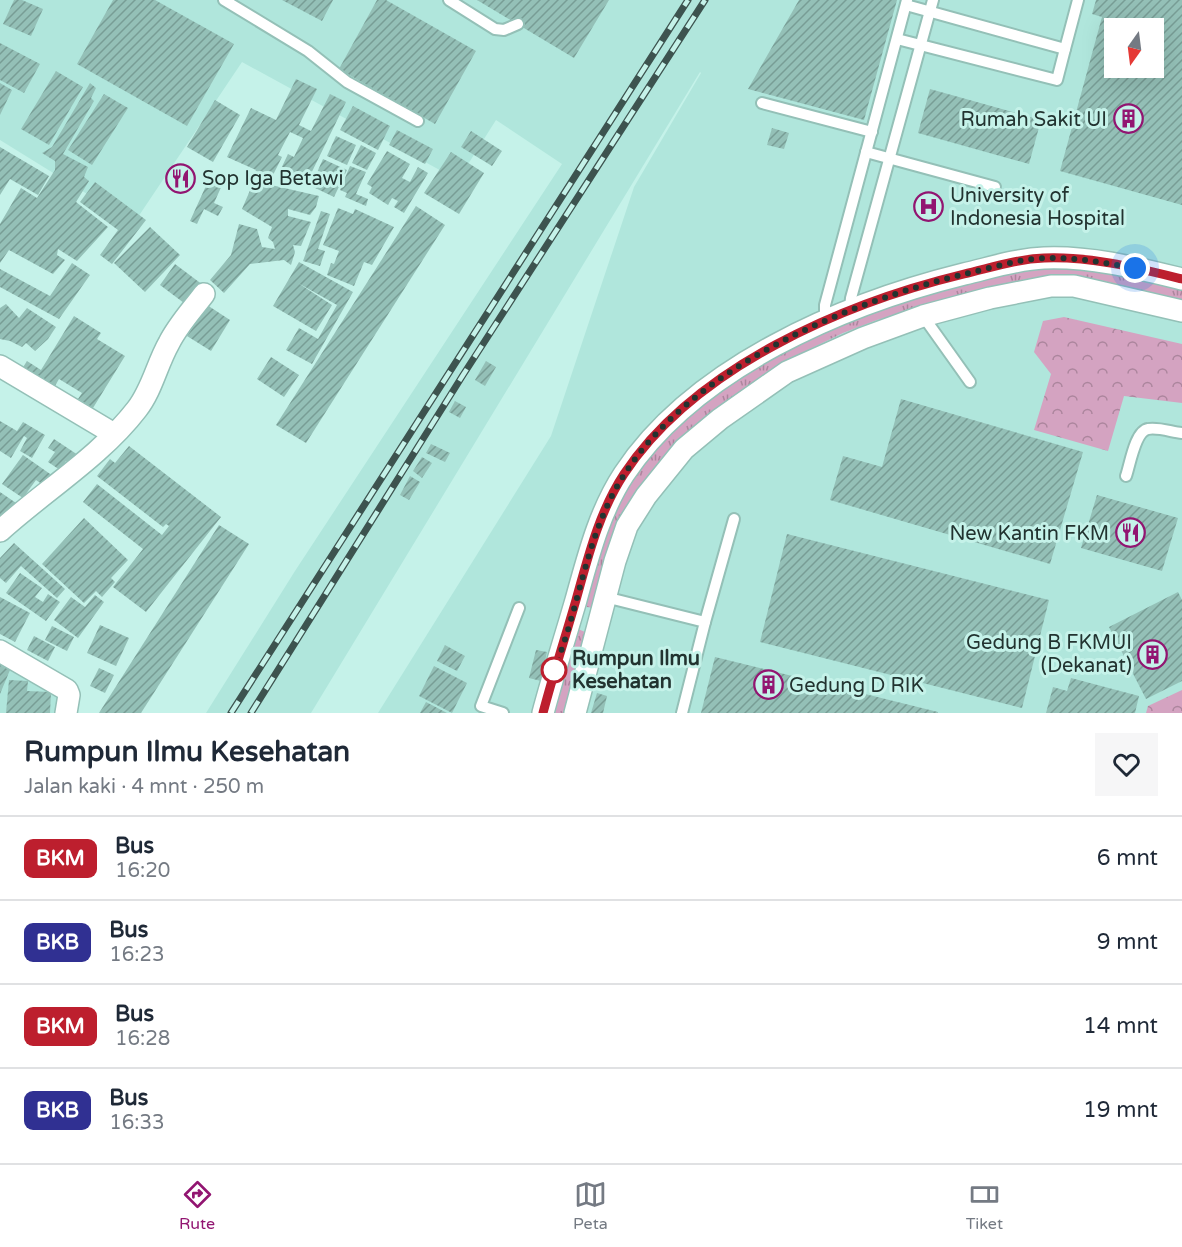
<!DOCTYPE html>
<html lang="id">
<head>
<meta charset="utf-8">
<style>
	body { margin:0; font-family:"Varela Round",sans-serif; background:#f6f6f7; color:#1f2937; height:100vh; display:flex; flex-direction:column; font-size:22px; white-space:nowrap }
	* { box-sizing:border-box; margin:0 }
	p { font-size:20px; color:#747a83 }
	.icon { flex:none; width:33px; height:33px; fill:none; stroke:currentColor; stroke-width:2; stroke-linecap:round; stroke-linejoin:round }
	.map { position:relative; height:713px; overflow:hidden }
	.details { display:flex; flex-direction:column; background:#fff; flex:1 }
	.details>* { flex:none }
	.badge { padding:0 12px; border-radius:9px; font-size:21px; line-height:39px }
	.needle { width:39px; rotate:194deg }
	.controls { position:absolute; left:1104px; top:18px; display:grid; gap:12px }
	.controls a { display:grid; place-items:center; width:60px; height:60px; border-radius:0px; background:#fff; box-shadow:0 6px 24px #0002; font-size:30px }
	.you { position:absolute; width:30px; height:30px; margin:-15px; border:4px solid #fff; border-radius:50%; background:#1a73e8; box-shadow:0 0 0 9px #1a73e833 }
	.map>.badge { position:absolute; translate:-50% -50%; box-shadow:0 0 0 3px #fff }
	.round { display:grid; place-items:center; flex:none; width:63px; height:63px; border-radius:0px; background:#f6f6f7 }
	.overview { display:flex; align-items:center; justify-content:space-between; height:102px; padding:0 24px }
	h1 { font-size:28px; font-weight:700; line-height:45px }
	ul { padding:0; list-style:none }
	li { display:flex; align-items:center; gap:18px; height:84px; padding:0 24px; border-top:2px solid #e0e1e3 }
	li div { flex:1 }
	li b { display:block; font-size:22px }
	li em { font-style:normal }
	li .badge { min-width:66px; font-weight:700; text-align:center }
	.tabs { display:flex; justify-content:space-around; align-items:center; height:84px; border-top:2px solid #e0e1e3; background:#fff; font-size:16px; color:#747a83 }
	.tabs a { display:grid; justify-items:center; gap:3px }
	.tabs .selected { color:#921571 }
	.map>svg:first-child { display:block }
	.built { fill:#b0e6dc; fill-rule:evenodd }
	.grass { fill:url(#grass-tufts) }
	.forest { fill:url(#forest-crowns) }
	.building { fill:url(#building-hatch); fill-rule:evenodd }
	.lines { fill:none; stroke-linecap:round; stroke-linejoin:round }
	.lane-casing { stroke:#94c0b7; stroke-width:14 }
	.street-casing { stroke:#94c0b7; stroke-width:24 }
	.lane { stroke:#fff; stroke-width:10 }
	.street { stroke:#fff; stroke-width:21 }
	.rail-casing { stroke:#3d534f; stroke-width:7 }
	.rail { stroke:#c5f2e9; stroke-width:4.5; stroke-dasharray:14; stroke-linecap:butt }
	.line-casing { stroke:#fff; stroke-width:14 }
	.line { stroke:#bd1f2e; stroke-width:9 }
	.walk { stroke:#223330; stroke-width:6; stroke-dasharray:0 10.8 }
	.stop-dot { fill:#fff; stroke:#bd1f2e; stroke-width:3 }
	.labels { text-anchor:middle; stroke-width:6; stroke-linejoin:round; paint-order:stroke }
	.poi-label { font-size:20px; fill:#223330; stroke:#c5f2e9; text-anchor:end }
	.stop-label { font-size:20px; font-weight:bold; fill:#223330; stroke:#c5f2e9; text-anchor:start }
</style>
</head>
<body>
<div class="map">
<svg width="1182" height="713" viewBox="0 0 1182 713">
	<defs>
		<pattern id="grass-tufts" width="24" height="20" patternUnits="userSpaceOnUse" patternTransform="scale(1.5)"><rect width="24" height="20" fill="#d4a3c1"/><path d="M3 7l-1-3M5 7V3M7 7l1-3M15 17l-1-3M17 17v-4M19 17l1-3" fill="none" stroke="#ac859d"/></pattern>
		<pattern id="forest-crowns" width="20" height="18" patternUnits="userSpaceOnUse" patternTransform="scale(1.5)"><rect width="20" height="18" fill="#d4a3c1"/><path d="M2 6a3 3 0 1 1 6 0M12 15a3 3 0 1 1 6 0" fill="none" stroke="#ac859d"/></pattern>
		<pattern id="building-hatch" width="6" height="6" patternUnits="userSpaceOnUse" patternTransform="scale(1.5)"><rect width="6" height="6" fill="#94c0b7"/><path d="M-1 1l2-2M0 6l6-6M5 7l2-2" fill="none" stroke="#789d95"/></pattern>
	</defs>
	<rect width="100%" height="100%" fill="#c5f2e9"/>
	<g class="built">
		<path d="M0,0H1182V713H378L551,436L634,187L701,73L700,72L311,713H206L295,571L562,164L496,120L458,180L242,62L134,223L0,140ZM1114,28H1154V68H1114Z"/>
		<polygon points="0,657 59,692 60,713 0,713"/>
	</g>
	<g class="grass">
		<path d="M1079,266L1182,288V301L1104,281L1081,277L1026,279L877,320L843,333L812,348L781,365L715,410L699,422L675,447L593,608L587,607L584,603C593,574 600,544 610,516C616,502 634,474 643,462C650,454 658,446 665,439C765,335 937,275 1079,266Z"/>
		<polygon points="578,629 585,632 585,639 566,713 555,713"/>
	</g>
	<g class="forest">
		<polygon points="1064,317 1182,344 1182,403 1124,396 1108,451 1034,430 1051,374 1034,352 1043,321"/>
		<polygon points="1182,690 1182,713 1146,713 1148,706"/>
	</g>
	<g class="building">
		<polygon points="14,0 22,0 43,9 31,36 3,24"/>
		<polygon points="113,0 155,0 234,44 187,126 77,64"/>
		<polygon points="282,0 333,0 322,21"/>
		<polygon points="377,0 386,0 476,51 435,124 339,69"/>
		<polygon points="477,0 609,0 574,58"/>
		<polygon points="799,0 897,0 864,120 748,89"/>
		<path d="M1096,0H1182V205L1060,171L1102,17L1092,14ZM1114,28H1154V68H1114Z"/>
		<polygon points="0,43 40,64 24,93 0,80"/>
		<polygon points="56,71 83,87 49,145 21,129"/>
		<polygon points="296,79 317,89 299,125 311,131 330,94 346,102 305,186 279,173 288,154 294,157 303,138 290,132 278,155 282,157 270,181 254,173 256,170 227,157 251,108 276,120"/>
		<polygon points="0,83 12,90 0,115"/>
		<polygon points="90,83 96,88 91,98 94,101 63,154 88,167 84,177 89,181 76,202 108,227 77,261 58,249 57,255 65,260 53,274 9,250 0,263 0,224 21,188 37,198 55,170 55,161 42,153 52,147"/>
		<polygon points="930,89 1041,120 1029,164 918,133"/>
		<polygon points="104,94 128,108 92,165 68,150"/>
		<polygon points="215,100 240,115 213,162 187,147"/>
		<polygon points="353,106 390,126 378,150 340,130"/>
		<polygon points="772,128 789,133 784,149 767,145"/>
		<polygon points="397,130 433,149 425,164 389,145"/>
		<polygon points="471,131 502,151 492,166 461,147"/>
		<polygon points="336,136 356,145 347,165 327,156"/>
		<polygon points="361,145 376,153 367,170 352,163"/>
		<polygon points="0,147 49,176 38,195 10,179 0,195"/>
		<polygon points="387,151 410,164 402,178 410,182 418,167 428,173 404,213 394,207 398,201 392,198 388,205 369,193 372,187 367,184"/>
		<polygon points="451,152 484,173 459,214 424,193"/>
		<polygon points="323,159 347,170 334,197 311,186"/>
		<polygon points="350,166 366,172 356,194 368,199 366,206 345,197 347,193 340,190"/>
		<polygon points="210,177 223,183 214,203 223,207 218,216 204,209 197,224 190,221"/>
		<polygon points="254,181 319,196 316,207 310,215 288,209 288,216 311,222 301,246 293,245 295,252 291,265 284,260 250,264 224,293 210,280 231,255 239,224 257,229 262,247 275,249 273,242 268,238 272,227 242,209"/>
		<polygon points="95,182 146,220 112,264 100,255 118,230 80,202"/>
		<polygon points="416,206 445,225 306,443 276,425"/>
		<polygon points="338,208 353,214 355,209 394,227 372,265 364,262 354,286 327,275 331,263 334,264 339,251 323,245"/>
		<polygon points="321,211 330,214 318,249 325,251 320,266 303,261"/>
		<polygon points="150,227 180,255 145,292 114,263"/>
		<polygon points="299,262 353,292 312,364 286,350 299,328 318,339 337,305 298,283 332,305 316,331 273,306"/>
		<polygon points="72,263 90,275 59,319 0,287 0,269 50,296"/>
		<polygon points="175,264 203,285 188,306 160,285"/>
		<polygon points="6,304 19,318 27,308 56,327 48,339 35,351 26,343 22,347 10,341 0,339 0,308"/>
		<polygon points="207,305 230,320 211,351 187,336"/>
		<polygon points="74,316 101,333 97,339 125,356 93,408 78,399 82,393 59,379 52,391 20,372 27,361 41,370"/>
		<polygon points="271,357 299,375 284,397 257,379"/>
		<polygon points="486,361 496,367 485,386 475,380"/>
		<polygon points="901,399 1083,452 1050,564 830,500 843,456 882,467"/>
		<polygon points="455,401 466,407 460,418 449,412"/>
		<polygon points="0,421 17,431 23,422 45,435 32,458 20,451 27,438 24,436 11,458 0,451"/>
		<polygon points="54,439 81,457 75,467 66,461 60,470 48,462 55,452 48,448"/>
		<polygon points="431,444 450,453 445,462 426,453"/>
		<polygon points="129,446 221,517 146,612 113,587 143,549 83,502 97,484 162,535 169,526 166,524 163,527 97,476 110,459 115,463"/>
		<polygon points="23,455 53,476 46,487 36,480 23,498 2,484"/>
		<polygon points="422,457 432,463 422,478 413,471"/>
		<polygon points="410,476 420,482 409,500 400,495"/>
		<polygon points="0,492 19,505 0,525"/>
		<polygon points="1097,495 1178,518 1162,571 1081,548"/>
		<polygon points="84,518 128,560 111,578 115,582 102,597 96,591 84,603 42,564"/>
		<polygon points="219,525 249,544 141,713 99,713"/>
		<polygon points="787,534 1049,600 1022,708 760,642"/>
		<polygon points="14,543 65,589 57,598 21,566 6,583 0,578 0,558"/>
		<polygon points="20,573 42,588 35,597 43,602 48,594 60,602 46,621 6,593"/>
		<polygon points="1178,592 1182,600 1182,681 1146,699 1109,627"/>
		<polygon points="95,595 104,602 78,638 54,620 71,597 85,607"/>
		<polygon points="0,597 30,613 15,642 0,634"/>
		<polygon points="100,625 129,638 116,666 87,653"/>
		<polygon points="52,626 74,637 67,651 45,640"/>
		<polygon points="34,636 55,647 48,661 27,650"/>
		<polygon points="445,645 465,656 457,671 437,661"/>
		<polygon points="536,650 547,652 541,681 529,678"/>
		<polygon points="715,657 938,712 938,713 701,713"/>
		<polygon points="0,665 10,670 0,694"/>
		<polygon points="434,666 467,683 452,713 419,696"/>
		<polygon points="99,668 114,675 105,693 90,686"/>
		<polygon points="1071,678 1139,696 1135,713 1046,713 1053,687 1067,691"/>
		<polygon points="9,680 28,681 27,691 51,692 50,713 6,713"/>
		<polygon points="597,693 607,696 603,713 591,713"/>
		<polygon points="426,702 447,713 420,713"/>
	</g>
	<g class="lines">
		<defs>
			<g id="lane">
				<polyline points="224,0 308,51 347,82 418,121"/>
				<polyline points="449,0 495,29 504,30 518,24"/>
				<polyline points="897,39 1057,80 1065,49 906,5"/>
				<polyline points="1065,49 1078,0"/>
				<polyline points="762,103 872,132"/>
				<polyline points="866,152 995,187"/>
				<polyline points="850,309 851,298 933,0"/>
				<polyline points="923,316 970,382"/>
				<polyline points="825,321 825,305 907,0"/>
				<path d="M1126,476C1130,465 1135,431 1148,429C1158,427 1172,432 1182,433"/>
				<polyline points="605,597 705,622 682,713"/>
				<polyline points="705,622 734,519"/>
				<polyline points="503,713 481,706 519,608"/>
			</g>
			<g id="street">
				<polyline points="0,366 114,434"/>
				<path d="M0,531C44,491 101,456 137,409C152,390 157,364 169,343C178,325 192,310 204,294"/>
				<polyline points="0,651 67,690 69,695 66,713"/>
				<path d="M543,713C553,675 565,638 576,600C588,557 599,512 624,474C695,367 843,304 964,274C990,268 1017,259 1044,258C1090,256 1137,268 1182,279"/>
				<polyline points="575,713 615,561 627,526 646,496 684,449 720,419 787,372 863,338 923,316 990,298 1051,286 1074,286 1182,311"/>
			</g>
		</defs>
		<use href="#lane" class="lane-casing"/>
		<use href="#street" class="street-casing"/>
		<use href="#lane" class="lane"/>
		<use href="#street" class="street"/>
		<defs>
			<g id="rail">
				<polyline points="231,713 688,0"/>
				<polyline points="251,713 463,375 705,0"/>
			</g>
		</defs>
		<use href="#rail" class="rail-casing"/>
		<use href="#rail" class="rail"/>
	</g>
	<g class="lines">
		<defs>
			<path id="line" d="M543,713C553,675 565,638 576,600C588,557 599,512 624,474C695,367 844,303 964,274C990,268 1017,259 1044,258C1090,256 1137,268 1182,279"/>
		</defs>
		<use href="#line" class="line-casing"/>
		<use href="#line" class="line"/>
		<path class="walk" d="M554,670C580,607 586,533 624,475C693,367 845,303 965,274C991,268 1018,259 1045,258C1075,257 1105,263 1135,268"/>
	</g>
	<defs>
		<symbol id="building-ring" viewBox="-11 -11 22 22"><circle r="9.5" fill="#c5f2e9" stroke="#921571" stroke-width="1.5"/><path d="M-4-6H4V6H1V3H-1V6H-4ZM-2.5-4.3h1.7v1.8h-1.7ZM.8-4.3h1.7v1.8H.8ZM-2.5-1h1.7V.8h-1.7ZM.8-1h1.7V.8H.8Z" fill="#921571"/></symbol>
		<symbol id="restaurant-ring" viewBox="-11 -11 22 22"><circle r="9.5" fill="#c5f2e9" stroke="#921571" stroke-width="1.5"/><path d="M-5-6h1v4h1v-4h1v4h1v-4h1v5L-1.5 .5V6h-2V.5L-5-1ZM5-6V6H3V1.5H1.5Q1.5-4 5-6Z" fill="#921571"/></symbol>
		<symbol id="hospital-ring" viewBox="-11 -11 22 22"><circle r="9.5" fill="#c5f2e9" stroke="#921571" stroke-width="1.5"/><path d="M-5-5h3v3.5h4V-5h3V5h-3V1.5h-4V5h-3Z" fill="#921571"/></symbol>
	</defs>
	<g fill-rule="evenodd">
		<use href="#building-ring" x="1112" y="102" width="33" height="33"/>
		<use href="#restaurant-ring" x="164" y="162" width="33" height="33"/>
		<use href="#hospital-ring" x="912" y="190" width="33" height="33"/>
		<use href="#restaurant-ring" x="1114" y="516" width="33" height="33"/>
		<use href="#building-ring" x="1136" y="638" width="33" height="33"/>
		<use href="#building-ring" x="752" y="668" width="33" height="33"/>
	</g>
	<circle class="stop-dot" cx="554" cy="670" r="12"/>
	<g class="labels">
		<g class="poi-label">
			<text x="1107" y="126">Rumah Sakit UI</text>
			<text x="202" y="185" text-anchor="start">Sop Iga Betawi</text>
			<text x="950" y="202" text-anchor="start">University of<tspan x="950" dy="23">Indonesia Hospital</tspan></text>
			<text x="1109" y="540">New Kantin FKM</text>
			<text x="1132" y="649">Gedung B FKMUI<tspan x="1132" dy="23">(Dekanat)</tspan></text>
			<text x="789" y="692" text-anchor="start">Gedung D RIK</text>
		</g>
		<g class="stop-label">
			<text x="572" y="665">Rumpun Ilmu<tspan x="572" dy="23">Kesehatan</tspan></text>
		</g>
	</g>
</svg>
<div class="controls">
<a><svg class="needle" viewBox="-14 -14 28 28"><path d="M0-13l5 13h-10z" fill="#e53935"/><path d="M0 13l5-13h-10z" fill="#747a83"/></svg></a>
</div>
<div class="you" style="left:1135px;top:268px"></div>
</div>
<section class="details">
<div class="overview"><div><h1>Rumpun Ilmu Kesehatan</h1><p>Jalan kaki · 4 mnt · 250 m</p></div><a class="round"><svg class="icon" aria-label="heart" viewBox="0 0 24 24"><path d="M12 20l-8-8c-3-5 5-10 8-4 3-6 11-1 8 4z"/></svg></a></div>
<ul>
<li><span class="badge" style="background:#bd1f2e;color:#fff">BKM</span><div><b>Bus</b><p>16:20</p></div><em>6 mnt</em></li>
<li><span class="badge" style="background:#303092;color:#fff">BKB</span><div><b>Bus</b><p>16:23</p></div><em>9 mnt</em></li>
<li><span class="badge" style="background:#bd1f2e;color:#fff">BKM</span><div><b>Bus</b><p>16:28</p></div><em>14 mnt</em></li>
<li><span class="badge" style="background:#303092;color:#fff">BKB</span><div><b>Bus</b><p>16:33</p></div><em>19 mnt</em></li>
</ul>
</section>
<nav class="tabs">
<a class="selected"><svg class="icon" aria-label="directions" viewBox="0 0 24 24"><path d="M12 3l9 9-9 9-9-9zM9 14v-3h6M13 9l2 2-2 2"/></svg>Rute</a>
<a><svg class="icon" aria-label="map" viewBox="0 0 24 24"><path d="M3 6l6-2 6 2 6-2v14l-6 2-6-2-6 2zM9 4v14M15 6v14"/></svg>Peta</a>
<a><svg class="icon" aria-label="tickets" viewBox="0 0 24 24"><path d="M3 7h18v10H3zM15 7v10"/></svg>Tiket</a>
</nav>
</body>
</html>
